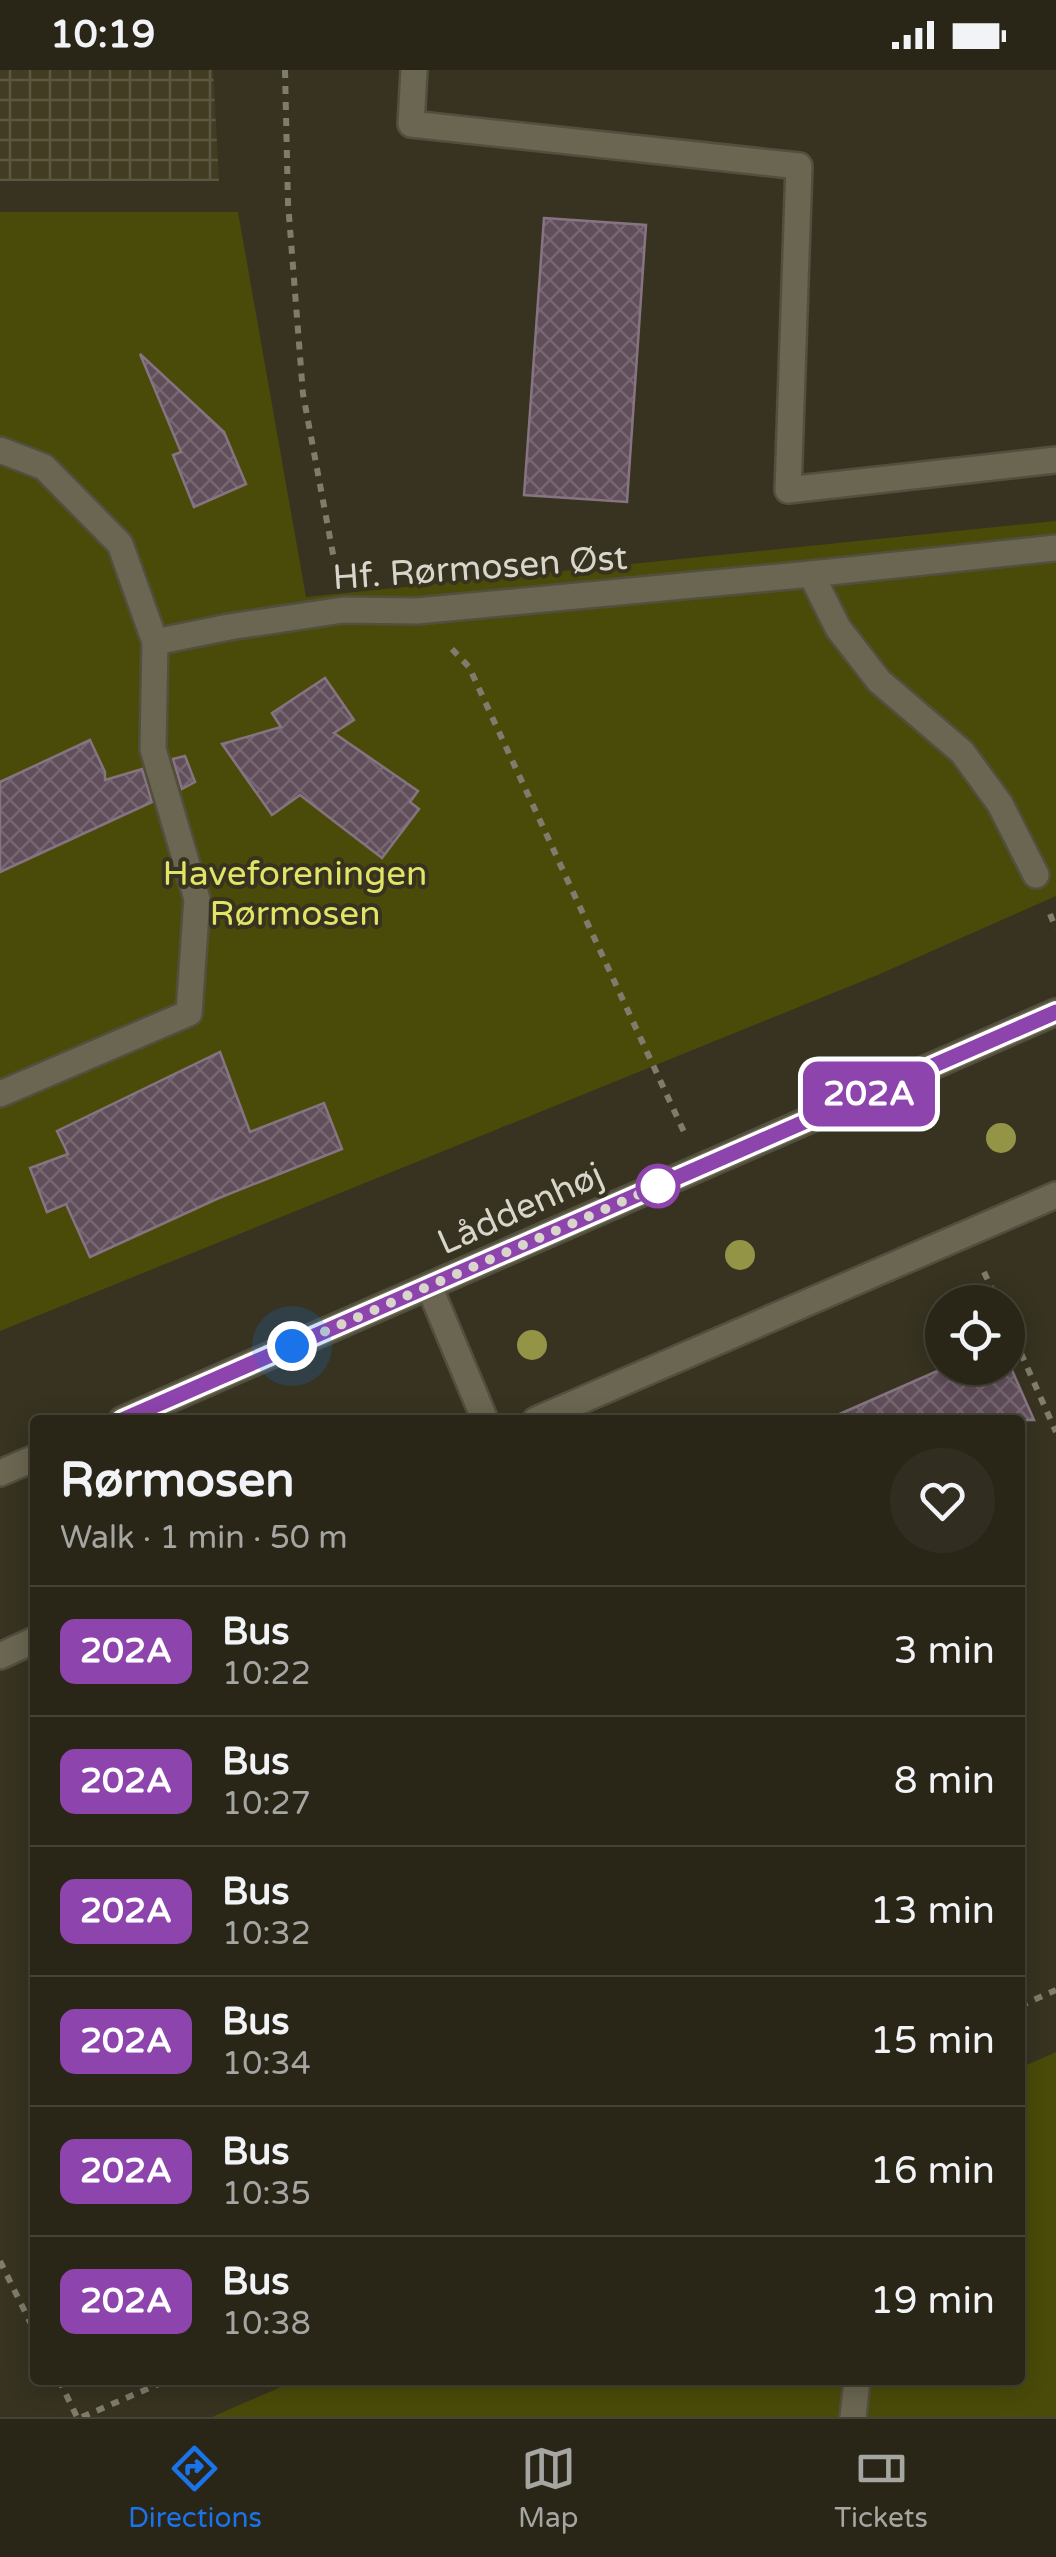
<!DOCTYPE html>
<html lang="en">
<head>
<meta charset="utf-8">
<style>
	body { margin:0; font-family:"Varela Round",sans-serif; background:#312e21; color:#f1f3f6; height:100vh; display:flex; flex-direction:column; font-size:38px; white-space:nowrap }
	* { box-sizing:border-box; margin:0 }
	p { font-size:32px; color:#a5a5a2 }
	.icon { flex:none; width:55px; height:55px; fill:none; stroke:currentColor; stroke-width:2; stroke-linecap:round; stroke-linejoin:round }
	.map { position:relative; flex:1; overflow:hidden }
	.drawer { position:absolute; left:30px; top:1345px; width:995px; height:970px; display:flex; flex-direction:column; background:#292618; border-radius:10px; box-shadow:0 5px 25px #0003,0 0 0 2px #454337 }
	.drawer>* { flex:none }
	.badge { padding:0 20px; border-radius:15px; font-size:35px; line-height:65px }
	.fabs { position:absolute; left:925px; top:1215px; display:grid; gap:20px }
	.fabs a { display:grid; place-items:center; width:100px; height:100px; border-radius:50%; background:#292618; box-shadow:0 5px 25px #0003,0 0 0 2px #454337; font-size:50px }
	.you { position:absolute; width:50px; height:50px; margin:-25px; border:8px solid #fff; border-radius:50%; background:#1a73e8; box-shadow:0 0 0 15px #1a73e833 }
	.map>.badge { position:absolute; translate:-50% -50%; box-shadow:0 0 0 5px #fff }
	.round { display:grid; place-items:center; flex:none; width:105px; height:105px; border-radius:52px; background:#312e21 }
	.head { display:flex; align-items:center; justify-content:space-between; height:170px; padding:0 30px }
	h1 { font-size:48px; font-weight:700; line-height:75px }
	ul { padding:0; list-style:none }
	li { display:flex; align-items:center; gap:30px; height:130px; padding:0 30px; border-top:2px solid #454337 }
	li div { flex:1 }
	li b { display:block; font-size:38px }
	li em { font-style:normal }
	li .badge { min-width:110px; font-weight:700; text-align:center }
	.status { display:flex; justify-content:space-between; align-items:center; height:70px; padding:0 50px; background:#292618; direction:ltr }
	.status svg { height:28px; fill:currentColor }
	.tab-bar { display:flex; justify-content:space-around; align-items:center; height:140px; border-top:2px solid #454337; background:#292618; font-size:28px; color:#a5a5a2 }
	.tab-bar a { display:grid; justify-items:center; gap:5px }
	.tab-bar .current { color:#1a73e8 }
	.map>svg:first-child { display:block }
	.industrial { fill:url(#industrial-grid) }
	.green { fill:#4a4b09 }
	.building { fill:url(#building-cross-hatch); stroke:#877482; stroke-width:2.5 }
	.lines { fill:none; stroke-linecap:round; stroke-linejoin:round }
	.service-casing { stroke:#524f3f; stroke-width:30 }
	.minor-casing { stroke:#524f3f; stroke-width:30 }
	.tertiary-casing { stroke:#524f3f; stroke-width:30 }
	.path { stroke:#7f7c6d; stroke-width:6; stroke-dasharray:8 8; stroke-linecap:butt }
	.service { stroke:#6a6651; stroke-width:25 }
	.minor { stroke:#6a6651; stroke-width:25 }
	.tertiary { stroke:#6a6651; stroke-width:25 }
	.tree { fill:#949446 }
	.line-casing { stroke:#fff; stroke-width:22 }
	.line { stroke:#8e44ad; stroke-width:15 }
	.walk { stroke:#d8d6cb; stroke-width:10; stroke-dasharray:0 18 }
	.stop-dot { fill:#fff; stroke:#8e44ad; stroke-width:5 }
	.labels { text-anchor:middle; stroke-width:8; stroke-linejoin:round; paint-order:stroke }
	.street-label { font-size:35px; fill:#d8d6cb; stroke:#373320 }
	.park-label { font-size:35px; fill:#e1e465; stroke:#373320 }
</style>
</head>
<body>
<div class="status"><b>10:19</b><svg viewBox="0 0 49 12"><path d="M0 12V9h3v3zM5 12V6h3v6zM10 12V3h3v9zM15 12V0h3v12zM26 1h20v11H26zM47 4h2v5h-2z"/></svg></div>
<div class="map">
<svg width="1056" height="2347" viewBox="0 0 1056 2347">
	<defs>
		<pattern id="industrial-grid" width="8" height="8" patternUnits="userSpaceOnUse" patternTransform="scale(2.5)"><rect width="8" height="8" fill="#413c22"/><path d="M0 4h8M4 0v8" fill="none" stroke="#5c5741"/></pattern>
		<pattern id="building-cross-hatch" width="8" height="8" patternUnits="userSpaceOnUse" patternTransform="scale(2.5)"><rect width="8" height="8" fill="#604e5b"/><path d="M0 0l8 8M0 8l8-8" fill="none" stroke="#766771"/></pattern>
	</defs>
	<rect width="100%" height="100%" fill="#373320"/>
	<polygon class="industrial" points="0,0 213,0 219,111 0,111"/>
	<g class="green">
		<polygon points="0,142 238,142 306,527 1056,451 1056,826 880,904 0,1261"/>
		<polygon points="1056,1982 1056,2347 212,2347 297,2310 1020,2310 1020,1998"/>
	</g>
	<g class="building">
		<polygon points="544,148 646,155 627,432 524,425"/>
		<polygon points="140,284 224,362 246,414 194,437 173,385 181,382"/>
		<polygon points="325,608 354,650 334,663 418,721 410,732 419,739 382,788 300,725 272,745 222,674 281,657 272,643"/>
		<polygon points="90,670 105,702 105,710 142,699 152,732 0,802 0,712"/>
		<polygon points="185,686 195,712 182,719 173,689"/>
		<polygon points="220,982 250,1062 324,1033 342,1079 219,1128 90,1187 66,1134 47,1142 30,1098 68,1084 57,1061"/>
		<polygon points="944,1298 1011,1298 1034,1350 826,1350"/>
	</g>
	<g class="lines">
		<defs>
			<g id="service">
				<polyline points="0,380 44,397 120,474 155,572 153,679 197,829 189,943 0,1024"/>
				<polyline points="811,504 838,558 879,611 962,682 1000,734 1036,805"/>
				<polyline points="155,572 229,557 343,540 417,541 811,504 1056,478"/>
			</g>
			<g id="minor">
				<polyline points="414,0 411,54 799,96 788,420 1056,390"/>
				<polyline points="429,1216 485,1350"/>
				<polyline points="536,1350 1056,1125"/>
				<polyline points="0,1586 35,1570"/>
				<polyline points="853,2347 857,2310"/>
			</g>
			<g id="tertiary">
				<polyline points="122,1350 1056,942"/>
				<polyline points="0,1403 35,1388"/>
			</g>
		</defs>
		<use href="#service" class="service-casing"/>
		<use href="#minor" class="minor-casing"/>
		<use href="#tertiary" class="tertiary-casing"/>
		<g class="path">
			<polyline points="285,0 288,133 303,324 336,500"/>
			<polyline points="452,579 469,597 684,1062"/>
			<polyline points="1050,844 1056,859"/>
			<polyline points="984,1202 998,1232"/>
			<polyline points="1008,1254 1056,1362"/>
			<polyline points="1020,1936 1056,1920"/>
			<polyline points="0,2191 35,2262"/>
			<polyline points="59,2310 77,2347"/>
			<polyline points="82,2347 168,2310"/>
		</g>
		<use href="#service" class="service"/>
		<use href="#minor" class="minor"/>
		<use href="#tertiary" class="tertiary"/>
	</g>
	<g class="tree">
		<circle cx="1001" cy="1068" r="15"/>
		<circle cx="740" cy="1185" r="15"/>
		<circle cx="532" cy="1275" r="15"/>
	</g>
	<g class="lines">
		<defs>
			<polyline id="line" points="122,1350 1056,942"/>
		</defs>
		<use href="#line" class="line-casing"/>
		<use href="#line" class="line"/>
		<polyline class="walk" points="292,1276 658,1116"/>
	</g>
	<circle class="stop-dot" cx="658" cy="1116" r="20"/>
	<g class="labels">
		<g class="street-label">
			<text transform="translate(480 497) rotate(-4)" y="12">Hf. Rørmosen Øst</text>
			<text transform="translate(520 1138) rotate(-24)" y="12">Låddenhøj</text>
		</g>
		<g class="park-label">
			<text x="295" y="815">Haveforeningen<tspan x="295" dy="40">Rørmosen</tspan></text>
		</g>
	</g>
</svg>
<div class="fabs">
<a><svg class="icon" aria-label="locate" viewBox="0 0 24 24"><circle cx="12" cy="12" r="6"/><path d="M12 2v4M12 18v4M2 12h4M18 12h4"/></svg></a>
</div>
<div class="you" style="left:292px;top:1276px"></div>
<b class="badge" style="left:869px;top:1024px;background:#8e44ad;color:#fff">202A</b>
<section class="drawer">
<div class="head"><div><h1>Rørmosen</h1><p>Walk · 1 min · 50 m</p></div><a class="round"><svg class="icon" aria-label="heart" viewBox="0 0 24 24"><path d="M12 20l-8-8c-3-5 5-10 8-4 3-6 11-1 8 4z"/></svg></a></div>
<ul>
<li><span class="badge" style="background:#8e44ad;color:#fff">202A</span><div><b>Bus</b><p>10:22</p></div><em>3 min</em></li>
<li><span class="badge" style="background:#8e44ad;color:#fff">202A</span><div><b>Bus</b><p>10:27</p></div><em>8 min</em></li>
<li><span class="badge" style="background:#8e44ad;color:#fff">202A</span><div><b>Bus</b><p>10:32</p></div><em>13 min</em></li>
<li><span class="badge" style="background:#8e44ad;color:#fff">202A</span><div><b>Bus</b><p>10:34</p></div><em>15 min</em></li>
<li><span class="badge" style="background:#8e44ad;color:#fff">202A</span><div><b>Bus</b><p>10:35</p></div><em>16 min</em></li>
<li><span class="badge" style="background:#8e44ad;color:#fff">202A</span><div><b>Bus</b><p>10:38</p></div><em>19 min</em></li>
</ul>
</section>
</div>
<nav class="tab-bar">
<a class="current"><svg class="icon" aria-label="directions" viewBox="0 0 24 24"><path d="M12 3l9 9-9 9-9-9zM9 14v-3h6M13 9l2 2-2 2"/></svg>Directions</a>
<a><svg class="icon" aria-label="map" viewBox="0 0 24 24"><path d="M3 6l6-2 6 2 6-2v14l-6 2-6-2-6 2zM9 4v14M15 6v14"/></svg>Map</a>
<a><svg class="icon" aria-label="tickets" viewBox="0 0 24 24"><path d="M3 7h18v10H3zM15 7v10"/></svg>Tickets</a>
</nav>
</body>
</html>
